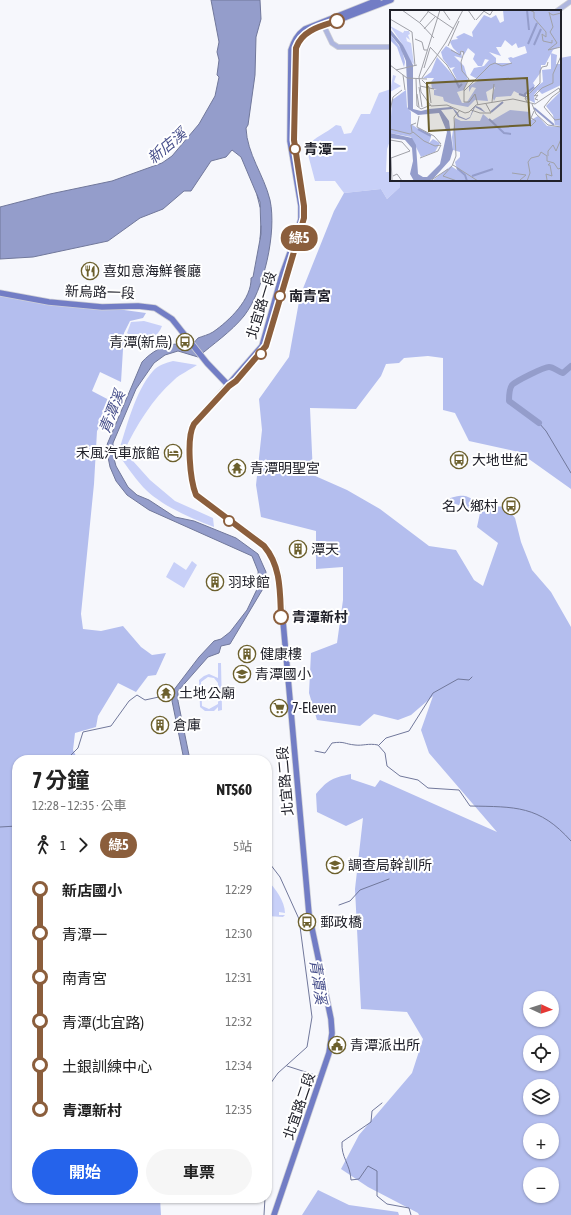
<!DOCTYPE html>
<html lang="zh-TW">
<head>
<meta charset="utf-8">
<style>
	body { margin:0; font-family:"Asap Condensed","Noto Sans TC",sans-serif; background:#f6f6f6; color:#222; height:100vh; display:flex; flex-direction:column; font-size:15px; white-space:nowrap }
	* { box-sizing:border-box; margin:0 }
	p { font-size:13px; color:#767676 }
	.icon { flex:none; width:22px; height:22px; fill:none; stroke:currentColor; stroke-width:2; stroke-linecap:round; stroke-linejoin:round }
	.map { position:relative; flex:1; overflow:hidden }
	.drawer { position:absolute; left:12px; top:755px; width:260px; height:448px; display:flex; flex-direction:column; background:#fff; border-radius:16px; box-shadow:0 1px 3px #0004 }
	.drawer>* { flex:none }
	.badge { padding:0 8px; border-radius:13px; font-size:14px; line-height:26px }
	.needle { width:26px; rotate:93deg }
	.controls { position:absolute; left:523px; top:991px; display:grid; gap:8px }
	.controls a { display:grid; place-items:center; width:36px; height:36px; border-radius:50%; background:#fff; box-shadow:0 1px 3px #0004; font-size:20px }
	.map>.badge { position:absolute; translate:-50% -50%; box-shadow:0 0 0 2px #fff }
	.legs { display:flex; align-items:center; gap:6px; height:44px; padding:0 20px; font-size:13px }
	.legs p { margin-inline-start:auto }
	.headline { display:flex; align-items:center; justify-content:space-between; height:68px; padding:0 20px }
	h1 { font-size:22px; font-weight:700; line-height:30px }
	.action { display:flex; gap:8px; margin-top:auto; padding:8px 20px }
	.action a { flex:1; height:46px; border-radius:24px; background:#2563eb; color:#fff; font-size:16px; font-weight:700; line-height:46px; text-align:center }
	.action a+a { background:#f6f6f6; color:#222 }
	ul { padding:0 20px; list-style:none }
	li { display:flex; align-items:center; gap:14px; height:44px; font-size:15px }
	li i { display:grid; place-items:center; width:6px; height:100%; margin:0 5px; background:currentColor }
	li i::after { content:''; width:10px; height:10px; margin:-5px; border:3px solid; border-radius:50%; background:#fff }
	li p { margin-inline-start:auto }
	li:first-child i { background:linear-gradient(#0000 50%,currentColor 0) }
	li:last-child i { background:linear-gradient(currentColor 50%,#0000 0) }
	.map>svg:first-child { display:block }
	.green { fill:#c8d0f8; fill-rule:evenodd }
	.forest { fill:#b4beee; fill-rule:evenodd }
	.water { fill:#949dcb; stroke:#71789b }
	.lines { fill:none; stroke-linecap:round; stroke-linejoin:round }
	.stream { stroke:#71789b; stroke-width:1 }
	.river { stroke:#949dcb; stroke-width:6 }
	.tertiary-casing { stroke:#cfd0d6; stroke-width:6 }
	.primary-casing { stroke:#cfd0d6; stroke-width:7 }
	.tertiary { stroke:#aeb6de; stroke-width:4.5 }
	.primary { stroke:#727dc5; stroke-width:5.5 }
	.line-1-casing { stroke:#fff; stroke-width:9 }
	.line-1 { stroke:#8b5e3c; stroke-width:6 }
	.stop-1-dot { fill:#fff; stroke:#8b5e3c; stroke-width:2 }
	.labels { text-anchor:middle; stroke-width:4; stroke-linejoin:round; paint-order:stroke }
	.stop-label { font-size:14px; font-weight:bold; fill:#20212a; stroke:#fff; text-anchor:start }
	.poi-label { font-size:14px; fill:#20212a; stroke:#fff; text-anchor:start }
	.street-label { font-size:14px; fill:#20212a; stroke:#fff }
	.water-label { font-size:15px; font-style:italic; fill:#474f8b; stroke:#fff }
	.inset-river { fill:none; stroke:#949dcb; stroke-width:2 }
	.inset-road { fill:none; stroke:#a0a1a8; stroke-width:1 }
	.view { fill:#6c602d; fill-opacity:0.15; stroke:#6c602d; stroke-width:2 }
	.inset-edge { fill:none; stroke:#20212a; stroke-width:2 }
</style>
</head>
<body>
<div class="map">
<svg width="571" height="1215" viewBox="0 0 571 1215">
	<rect width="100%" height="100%" fill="#f6f7fc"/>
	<g class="green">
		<path d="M391,89V138L387,149L386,172H391V180H400V187L387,199L381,189L344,193L335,181H315L306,147C316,136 325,134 336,125L341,126L344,134L351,133L361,114H370L379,93Z"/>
		<path d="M144,321L162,326C155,343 140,344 127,333L131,322Z"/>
		<path d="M173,361L197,365C190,370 180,374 174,380C152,399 137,425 124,451L150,480L175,501L213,518L214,527C190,518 160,505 143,487C134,477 126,465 118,454C126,429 135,391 153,371C158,365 166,363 173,361Z"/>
		<polygon points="192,561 197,565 184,588 166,577 174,562 186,570"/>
		<path d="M218,663H221L222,710L218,711V707L214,711H205L200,707L199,680L204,676L209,674L218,678ZM208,677L214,678L218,683V704L209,709L202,706L201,682Z"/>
		<path d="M267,880C275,888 285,901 285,913L279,912V915H285L283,917L267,916L270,888L268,887Z"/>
	</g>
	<g class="forest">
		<path d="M571,56V489L519,452L469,441L455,413L443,410V358L428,356L404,358L399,363L386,364L381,376L356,409L310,408L313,475L347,490L380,509L429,546L456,550L474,580L483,586L498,543L477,527L480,513L445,500C471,490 466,500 487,505C493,507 500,506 506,507L515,518L521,542L532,570L551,592L571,627V1215H419L418,1213L368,1187L341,1169L359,1135L412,1073L423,1039L407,1012L361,1009L355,889L363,818L346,826L317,812L316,794C329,779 332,778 351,774V779L375,787L380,780L497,832L429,753L421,730L433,696L411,715L398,720L374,714L360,726L317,720L309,693L311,653L337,643L343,600V567L316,569V531L261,517L256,485L262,430L259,399L289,357L300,296L334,211L344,193L381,189L387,199L400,187V180H560V58ZM530,998H552V1020H530ZM530,1042H552V1064H530ZM530,1086H552V1108H530ZM530,1130H552V1152H530ZM530,1174H552V1196H530Z"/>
		<polygon points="0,293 146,313 143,318 130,321 124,333 121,382 100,372 92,391 113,402 97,431 94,484 81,614 83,629 101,631 123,626 141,647 152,655 166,653 156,675 148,676 136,692 118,683 98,716 96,727 75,733 73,750 78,760 17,760 17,1198 160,1198 161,1215 0,1215"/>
		<polygon points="318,1190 349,1205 398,1212 399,1215 302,1215"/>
	</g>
	<path class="water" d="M211,0H260L261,19L256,37L255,75L248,125L246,128C247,154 264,175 270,200C277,232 264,290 244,316C231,332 213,344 198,357L178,351L165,355L154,363L136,389L113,443V455L116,466L128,487L137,495L149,500L175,517L194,521L236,538L258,554L266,572L264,587L230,644L221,646L219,653L208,657L178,691V701L190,760H184L172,701L173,691L199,657L214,641L221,639L230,632L247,610L259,585L258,571L252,556L149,510L127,495L116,481L110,467L106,447L142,362C150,353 164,344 177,344C181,344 184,347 189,346C193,345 195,341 198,338C203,336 208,335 213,332C229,321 252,299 251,278L253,277L261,234L260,202L241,157L232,150L226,157L211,161L191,191H184L163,209L140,218L108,241L33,257L0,259V207L50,194L112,181L162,163L172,156L199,124L215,96L219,77L217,75L219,60L217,52L219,42Z"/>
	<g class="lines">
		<g class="stream">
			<polyline points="257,195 260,207"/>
			<polyline points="260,239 261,226"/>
			<polyline points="539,423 546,431 571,473"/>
			<polyline points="379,745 386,738 409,731 433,693 458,679 469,680 472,677"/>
			<path d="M315,751L325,753L332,743C345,741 344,744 355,745C363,746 368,743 378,745L385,753L387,766L400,776L418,780L428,788L459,790L470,806C515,807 539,805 571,841"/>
			<polyline points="66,760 78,748 83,732 111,726 129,701 137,695 145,700 173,694"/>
			<polyline points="0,827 17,826"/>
			<polyline points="267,860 280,877 299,919 312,1017 307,1047 278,1073 268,1087 267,1099"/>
			<polyline points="339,905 350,901 360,890 389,879"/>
			<polyline points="287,1066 318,1076"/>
			<path d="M382,1103L372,1111L371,1122L342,1142C341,1158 350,1163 351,1180L359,1179L368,1166L377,1171V1196L387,1204L409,1208L411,1215"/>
			<polyline points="264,1215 265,1198"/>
		</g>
		<path class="river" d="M539,423L509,401C509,396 509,389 512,385C516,381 544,367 549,367C554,367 558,372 563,373L571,366"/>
		<defs>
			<g id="tertiary">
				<polyline points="557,11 571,1"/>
				<polyline points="322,22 332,43 338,47 391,47"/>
			</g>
			<g id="primary">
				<polyline points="336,21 391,0"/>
				<polyline points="303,198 294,140 296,48 301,38 309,31"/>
				<polyline points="0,293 49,302 102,307 138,306 155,308 172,319 207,363 229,386"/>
				<polyline points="231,385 236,381 266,346 289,265"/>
				<path d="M274,1215L329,1053L332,1033L331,1019L309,914L279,576L274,560L264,545L196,495C190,480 186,438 194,424L262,346L282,275L296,236L301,219V206L290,141L291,50C294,41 297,35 305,29L378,0"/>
			</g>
		</defs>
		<use href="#tertiary" class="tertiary-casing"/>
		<use href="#primary" class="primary-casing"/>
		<use href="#tertiary" class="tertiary"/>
		<use href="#primary" class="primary"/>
	</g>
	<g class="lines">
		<defs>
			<path id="line-1" d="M281,617C280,591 281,566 264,546L196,495C190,480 186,438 194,424L229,386L236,381L266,346L304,218V206L294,140L296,48C302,30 321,26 337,21"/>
		</defs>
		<use href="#line-1" class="line-1-casing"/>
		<use href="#line-1" class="line-1"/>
	</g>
	<defs>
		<symbol id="restaurant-ring" viewBox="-11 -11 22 22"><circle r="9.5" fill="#fff" stroke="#6c602d" stroke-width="1.5"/><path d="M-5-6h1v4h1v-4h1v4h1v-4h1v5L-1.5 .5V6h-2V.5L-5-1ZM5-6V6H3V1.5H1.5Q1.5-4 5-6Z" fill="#6c602d"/></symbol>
		<symbol id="bus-ring" viewBox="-11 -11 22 22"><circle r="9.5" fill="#fff" stroke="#6c602d" stroke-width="1.5"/><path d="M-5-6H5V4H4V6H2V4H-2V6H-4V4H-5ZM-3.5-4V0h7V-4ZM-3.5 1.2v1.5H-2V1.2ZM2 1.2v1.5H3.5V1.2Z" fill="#6c602d"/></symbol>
		<symbol id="hotel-ring" viewBox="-11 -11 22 22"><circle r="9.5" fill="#fff" stroke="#6c602d" stroke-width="1.5"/><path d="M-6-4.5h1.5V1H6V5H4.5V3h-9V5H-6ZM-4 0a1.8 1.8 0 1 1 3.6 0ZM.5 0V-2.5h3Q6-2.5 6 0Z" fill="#6c602d"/></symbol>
		<symbol id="temple-ring" viewBox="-11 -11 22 22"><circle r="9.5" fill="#fff" stroke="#6c602d" stroke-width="1.5"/><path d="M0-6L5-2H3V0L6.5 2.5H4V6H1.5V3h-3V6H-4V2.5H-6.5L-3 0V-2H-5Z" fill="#6c602d"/></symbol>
		<symbol id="building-ring" viewBox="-11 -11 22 22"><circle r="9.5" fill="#fff" stroke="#6c602d" stroke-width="1.5"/><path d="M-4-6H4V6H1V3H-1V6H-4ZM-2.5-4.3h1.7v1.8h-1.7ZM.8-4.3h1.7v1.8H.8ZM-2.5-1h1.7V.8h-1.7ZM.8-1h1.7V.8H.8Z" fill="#6c602d"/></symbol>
		<symbol id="school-ring" viewBox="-11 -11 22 22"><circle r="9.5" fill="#fff" stroke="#6c602d" stroke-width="1.5"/><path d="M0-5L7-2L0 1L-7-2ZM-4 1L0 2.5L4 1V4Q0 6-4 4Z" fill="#6c602d"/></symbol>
		<symbol id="supermarket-ring" viewBox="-11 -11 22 22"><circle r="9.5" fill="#fff" stroke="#6c602d" stroke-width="1.5"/><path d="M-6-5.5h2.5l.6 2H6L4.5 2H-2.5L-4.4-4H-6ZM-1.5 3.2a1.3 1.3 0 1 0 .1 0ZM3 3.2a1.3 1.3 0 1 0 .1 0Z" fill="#6c602d"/></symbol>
		<symbol id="university-ring" viewBox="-11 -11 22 22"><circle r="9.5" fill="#fff" stroke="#6c602d" stroke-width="1.5"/><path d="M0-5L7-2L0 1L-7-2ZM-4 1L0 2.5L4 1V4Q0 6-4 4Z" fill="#6c602d"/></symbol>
		<symbol id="civic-ring" viewBox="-11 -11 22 22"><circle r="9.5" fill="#fff" stroke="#6c602d" stroke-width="1.5"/><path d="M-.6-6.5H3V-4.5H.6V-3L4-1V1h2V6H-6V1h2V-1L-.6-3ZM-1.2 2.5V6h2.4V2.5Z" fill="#6c602d"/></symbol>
	</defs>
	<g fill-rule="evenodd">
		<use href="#restaurant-ring" x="80" y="261" width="20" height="20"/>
		<use href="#bus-ring" x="175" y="332" width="20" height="20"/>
		<use href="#hotel-ring" x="163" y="443" width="20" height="20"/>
		<use href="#bus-ring" x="449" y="450" width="20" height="20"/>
		<use href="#temple-ring" x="227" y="458" width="20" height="20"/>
		<use href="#bus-ring" x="501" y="496" width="20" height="20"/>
		<use href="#building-ring" x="288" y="539" width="20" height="20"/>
		<use href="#building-ring" x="205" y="572" width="20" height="20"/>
		<use href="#building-ring" x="237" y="644" width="20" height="20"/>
		<use href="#school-ring" x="232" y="664" width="20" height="20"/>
		<use href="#temple-ring" x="156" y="683" width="20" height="20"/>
		<use href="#supermarket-ring" x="269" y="698" width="20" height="20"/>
		<use href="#building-ring" x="150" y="715" width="20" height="20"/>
		<use href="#university-ring" x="325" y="855" width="20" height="20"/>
		<use href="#bus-ring" x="297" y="912" width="20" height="20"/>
		<use href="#civic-ring" x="327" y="1035" width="20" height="20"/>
	</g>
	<g class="stop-1-dot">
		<circle cx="337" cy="21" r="7"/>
		<circle cx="295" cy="149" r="5"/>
		<circle cx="280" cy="296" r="5"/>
		<circle cx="261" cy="354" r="5"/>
		<circle cx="229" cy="521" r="5"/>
		<circle cx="281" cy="617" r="7"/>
	</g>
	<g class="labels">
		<g class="stop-label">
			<text x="304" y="154">青潭一</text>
			<text x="289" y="301">南青宮</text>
			<text x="292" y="622">青潭新村</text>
		</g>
		<g class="poi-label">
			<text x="103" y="276">喜如意海鮮餐廳</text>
			<text x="172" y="347" text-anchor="end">青潭(新烏)</text>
			<text x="160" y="458" text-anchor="end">禾風汽車旅館</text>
			<text x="472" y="465">大地世紀</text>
			<text x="250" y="473">青潭明聖宮</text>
			<text x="498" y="511" text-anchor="end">名人鄉村</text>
			<text x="311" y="554">潭天</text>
			<text x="228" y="587">羽球館</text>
			<text x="260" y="659">健康樓</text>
			<text x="255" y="679">青潭國小</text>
			<text x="179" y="698">土地公廟</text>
			<text x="292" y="713">7-Eleven</text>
			<text x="173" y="730">倉庫</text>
			<text x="348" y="870">調查局幹訓所</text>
			<text x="320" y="927">郵政橋</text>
			<text x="350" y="1050">青潭派出所</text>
		</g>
		<g class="street-label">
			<text transform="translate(100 292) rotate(2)" y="5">新烏路一段</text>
			<text transform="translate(261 305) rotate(-73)" y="5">北宜路一段</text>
			<text transform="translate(285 781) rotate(-95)" y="5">北宜路二段</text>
			<text transform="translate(299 1106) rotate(-71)" y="5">北宜路二段</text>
		</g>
		<g class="water-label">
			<text transform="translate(167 146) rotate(-40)" y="5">新店溪</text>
			<text transform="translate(112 412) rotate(-68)" y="5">青潭溪</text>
			<text transform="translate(318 982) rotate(82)" y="5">青潭溪</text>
		</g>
	</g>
	<g transform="translate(390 10)">
		<rect width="171" height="171" fill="#f6f7fc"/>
		<path d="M0,16L13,23L16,18L14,21H19L20,24L18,25L20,30L16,27L17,31L14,30L21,33L24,54L18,49L13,35ZM3,65L6,66L4,72L11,76L0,82Z" fill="#c8d0f8"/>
		<path d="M113,0H171V36L163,40L155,55H151V62L143,73L145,76L138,81L135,87L124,81L121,86L106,87L104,91L102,86L105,77L96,82L98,91L85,90L78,97L62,94L54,91L53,87L44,85V80L47,79H42L41,72L44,68H33L41,62L47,47L67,70L62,60L65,57L60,58L53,49L51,42L56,36L69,44L63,38L60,32L62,30L68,29L66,27L74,23L83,27L82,22L94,5L101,8L106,5L110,13L114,11ZM115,30L122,36L126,33L128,38L135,36L137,43L123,48L121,47L118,48L121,53H106V48L99,42L111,46L106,37H111ZM78,38L85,44L83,49L88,56H92L95,49L99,50L94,56L84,58L80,65L89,70L79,76V82L82,77L86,78L77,92L72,93L67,82L74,80L78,70L74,56L64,46L72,48L71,40L74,45ZM0,24L12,40L15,52L14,57L7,37L0,30ZM161,43L167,45L166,54H171V75L152,84L148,80L144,85L145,93L141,91L136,89L138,82L153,72L152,60L161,59ZM16,80L17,97L21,102V114L41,127L39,133L43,129L50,133L45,142L31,147L21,127L0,123L2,90ZM171,81V115L170,116L165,115L163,105L156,96ZM120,100L140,102L141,110L148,106L157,116L171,117V171H42L61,156L67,160L65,152L70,147V142L63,140L62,127L65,108L71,111H90L93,104L101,111Z" fill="#b4beee" fill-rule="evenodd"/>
		<path d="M0,19L13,35L23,55V99L31,101L39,99L61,97L64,99L68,103L69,106L76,109L80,107L83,99L84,97L86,96L91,98L96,103L102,102L96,103L85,97L80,108L76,110L68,107L63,99L51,100L59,111L63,140L60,150L43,169L38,171H24L20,164L23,151L22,138L15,130L0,128V123L22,128L26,135L28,164L33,167H37L50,154L57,122L49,103L28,105L18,99L16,51L9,35L0,24Z" fill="#949dcb"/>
		<path class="inset-river" d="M137,0L139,20M138,34L147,13M144,35L151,19M65,69L69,77L72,74M129,84L135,86V84L144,77M144,98L164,115M101,102L113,92M99,109L114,123L121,124M28,119L41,126M67,158L75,165L77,171M82,166L103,159"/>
		<path class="inset-road" d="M12,0L30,13M36,0L64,19M50,0L29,67L31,82L41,96L57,95L75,103L79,102L86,95L123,89L145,94L169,78L170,81L162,87L154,97L165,110L171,109M53,0L60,10M78,0L85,10M92,0L100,5L103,0M139,0L144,2V8L156,22V27L152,24L153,31L162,33V30M159,2L163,17L160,22L167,33L158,40L171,37M159,3L163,5L171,3M0,9L22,22L25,56M86,10L95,0M30,12L38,2M30,13L44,28M34,19L45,7M25,29L32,32L34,40H37M58,36L69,11M40,37L57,55L66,70M61,40L70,45L71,41L74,42L71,52L72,61L79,69L74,79V92H79L85,84L88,95M0,55L17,68L37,69M34,58L40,38M6,60L27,55M13,65L15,80M32,68L56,32L73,0M26,69L27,96L31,99L41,95M32,70L39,77L41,93M30,76L44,79M29,77L32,97M74,81L100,55L105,53L112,56L122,53M27,84L29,97M148,90L145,89L148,85L144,86L152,78L163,73V64L171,46M102,92L104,74M137,92L135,88L150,73V61L152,57L157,56L158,52M142,94L146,104L158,115L171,117M81,100L90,103H101L96,94M0,101L3,87L12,80M29,106L27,117L44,126L51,134M140,117L146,111L141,108L144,101M0,119L20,124L23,122L34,131L45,136L51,135M22,122L21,115L26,113M0,130L12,132L20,141L1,148L2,171M158,146V141L163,135L166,141L171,129M30,148L48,141L51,135M63,155L88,171M122,163L136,165L130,170M3,166L7,164L12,171M157,170L156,164L162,166L160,155H158L160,153M40,171L58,159M67,171L53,166L62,156L66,146L64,107L70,100M137,171L140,163L138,152L141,148L149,146L151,142L157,146V151L164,153L168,159L171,158"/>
		<path class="view" d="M137,68L140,115L39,121L37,73Z"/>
		<rect width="171" height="171" class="inset-edge"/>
	</g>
</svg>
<div class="controls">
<a><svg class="needle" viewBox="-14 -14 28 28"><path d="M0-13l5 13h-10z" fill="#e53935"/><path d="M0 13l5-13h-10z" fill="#767676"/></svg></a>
<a><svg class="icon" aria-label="locate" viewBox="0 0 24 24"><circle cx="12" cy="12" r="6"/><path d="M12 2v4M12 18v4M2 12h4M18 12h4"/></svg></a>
<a><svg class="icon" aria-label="layers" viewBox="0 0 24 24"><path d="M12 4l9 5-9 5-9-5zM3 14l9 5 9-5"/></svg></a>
<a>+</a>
<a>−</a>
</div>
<b class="badge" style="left:299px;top:238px;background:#8b5e3c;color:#fff">綠5</b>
<section class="drawer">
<div class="headline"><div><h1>7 分鐘</h1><p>12:28 – 12:35 · 公車</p></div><b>NT$60</b></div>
<div class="legs"><svg class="icon" aria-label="walk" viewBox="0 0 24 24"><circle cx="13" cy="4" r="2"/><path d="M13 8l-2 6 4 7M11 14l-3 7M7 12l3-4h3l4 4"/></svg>1<svg class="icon" aria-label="forward" viewBox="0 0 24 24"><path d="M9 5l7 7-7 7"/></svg><b class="badge" style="background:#8b5e3c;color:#fff">綠5</b><p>5站</p></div>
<ul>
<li><i style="color:#8b5e3c"></i><b>新店國小</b><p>12:29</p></li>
<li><i style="color:#8b5e3c"></i><span>青潭一</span><p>12:30</p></li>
<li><i style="color:#8b5e3c"></i><span>南青宮</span><p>12:31</p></li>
<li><i style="color:#8b5e3c"></i><span>青潭(北宜路)</span><p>12:32</p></li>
<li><i style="color:#8b5e3c"></i><span>土銀訓練中心</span><p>12:34</p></li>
<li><i style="color:#8b5e3c"></i><b>青潭新村</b><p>12:35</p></li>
</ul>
<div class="action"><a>開始</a><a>車票</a></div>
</section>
</div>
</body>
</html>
